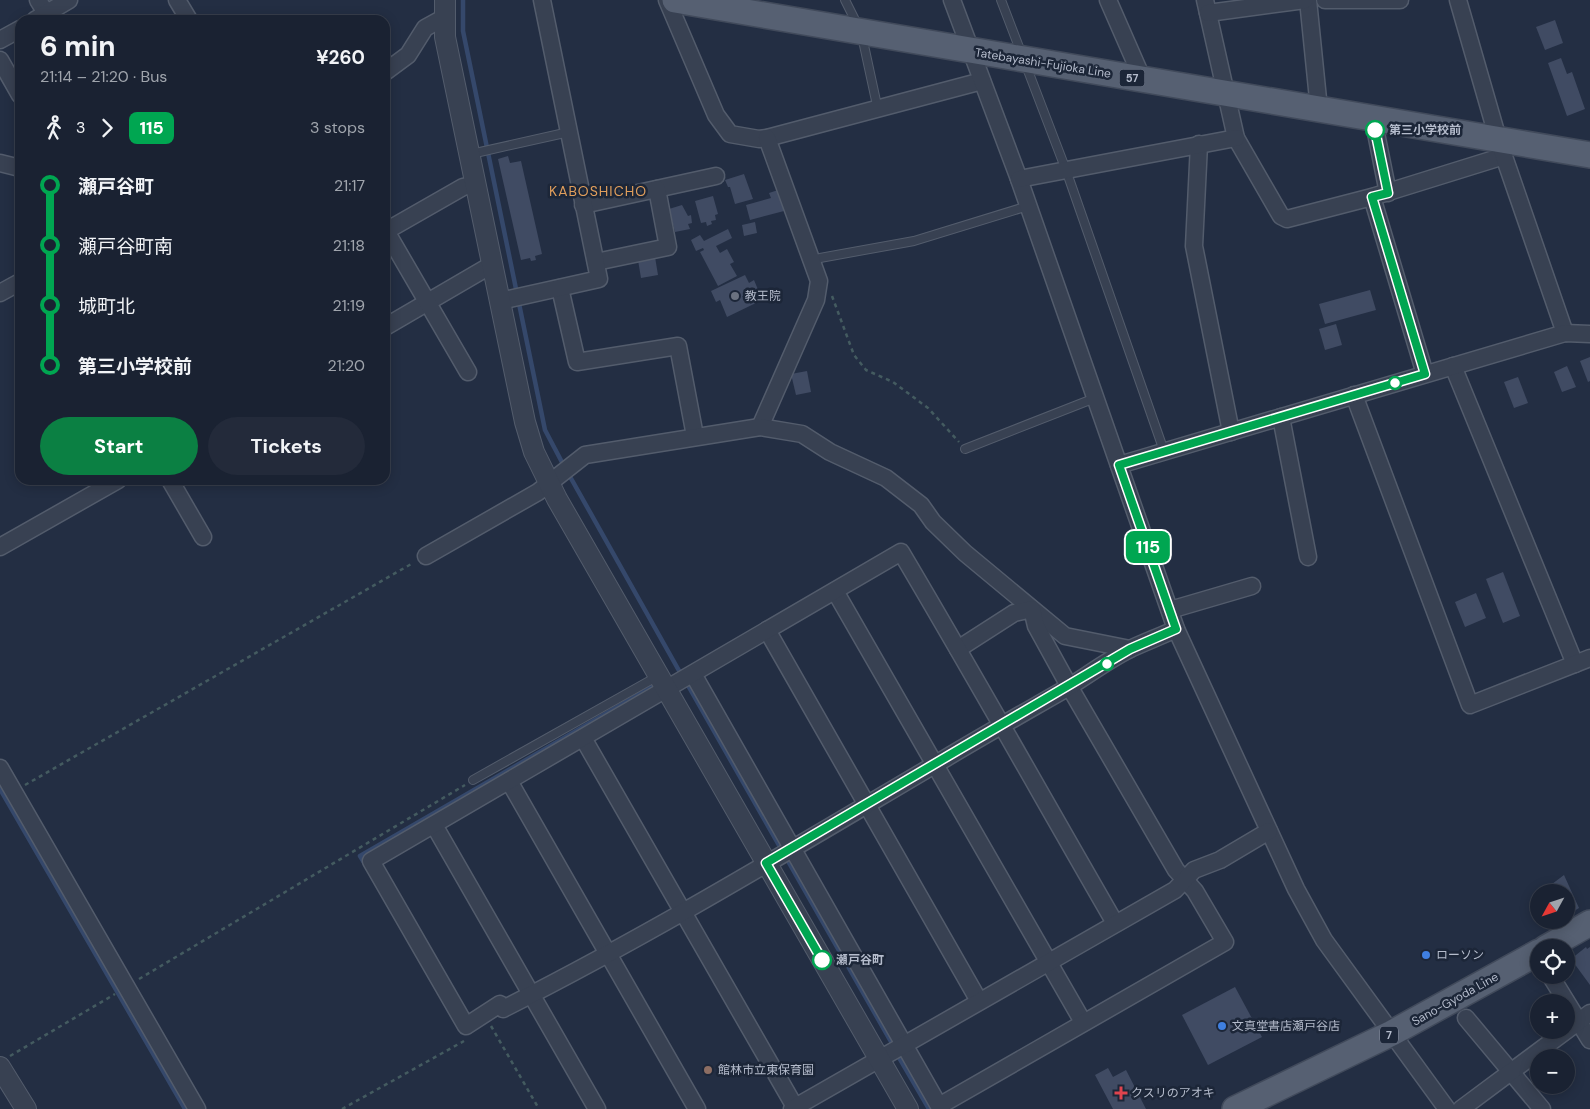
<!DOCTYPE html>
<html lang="en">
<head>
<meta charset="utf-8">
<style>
	body { margin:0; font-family:"DM Sans","Noto Sans JP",sans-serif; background:#232a3a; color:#f1f3f6; height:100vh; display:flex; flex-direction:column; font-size:19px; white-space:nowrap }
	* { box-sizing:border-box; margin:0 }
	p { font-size:16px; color:#9fa4ac }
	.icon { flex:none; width:28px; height:28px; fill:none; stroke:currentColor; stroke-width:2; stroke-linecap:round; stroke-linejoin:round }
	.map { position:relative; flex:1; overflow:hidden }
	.sheet { position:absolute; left:15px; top:15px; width:375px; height:470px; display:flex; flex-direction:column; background:#1a2232; border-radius:15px; box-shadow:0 2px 12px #0003,0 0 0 1px #383f4d }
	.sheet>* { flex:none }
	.badge { padding:0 10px; border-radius:8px; font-size:18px; line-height:32px }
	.needle { width:32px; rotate:230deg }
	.buttons { position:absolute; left:1530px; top:884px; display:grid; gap:10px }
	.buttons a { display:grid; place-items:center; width:45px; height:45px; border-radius:50%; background:#1a2232; box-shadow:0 2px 12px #0003,0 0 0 1px #383f4d; font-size:25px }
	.map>.badge { position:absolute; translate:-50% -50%; box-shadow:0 0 0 2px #fff }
	.legs { display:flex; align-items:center; gap:8px; height:55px; padding:0 25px; font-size:16px }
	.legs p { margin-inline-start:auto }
	.head { display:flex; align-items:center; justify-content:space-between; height:85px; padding:0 25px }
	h1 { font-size:28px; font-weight:700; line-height:38px }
	.cta { display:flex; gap:10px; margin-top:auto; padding:10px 25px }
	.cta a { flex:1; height:58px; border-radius:30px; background:#0b8043; color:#fff; font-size:20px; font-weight:700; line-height:58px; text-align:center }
	.cta a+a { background:#232a3a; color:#f1f3f6 }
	ul { padding:0 25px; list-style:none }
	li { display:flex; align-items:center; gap:18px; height:60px; font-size:19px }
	li i { display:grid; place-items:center; width:8px; height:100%; margin:0 6px; background:currentColor }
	li i::after { content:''; width:12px; height:12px; margin:-6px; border:4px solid; border-radius:50%; background:#1a2232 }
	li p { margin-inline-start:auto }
	li:first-child i { background:linear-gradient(#0000 50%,currentColor 0) }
	li:last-child i { background:linear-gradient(currentColor 50%,#0000 0) }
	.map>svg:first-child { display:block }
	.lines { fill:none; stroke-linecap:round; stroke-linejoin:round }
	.stream { stroke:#35486b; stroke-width:4.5 }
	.building { fill:#404b63 }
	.service-casing { stroke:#535c6c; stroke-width:10 }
	.minor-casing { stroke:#535c6c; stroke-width:19 }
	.tertiary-casing { stroke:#535c6c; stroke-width:22 }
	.primary-casing { stroke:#414a5b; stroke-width:28 }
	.path { stroke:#445b60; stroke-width:2.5; stroke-dasharray:4 4; stroke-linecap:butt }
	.service { stroke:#384152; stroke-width:8 }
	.minor { stroke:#384152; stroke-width:16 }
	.tertiary { stroke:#384152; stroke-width:20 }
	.primary { stroke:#566072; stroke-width:25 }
	.line-1-casing { stroke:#fff; stroke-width:11 }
	.line-1 { stroke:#00a651; stroke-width:8 }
	.stop-1-dot { fill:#fff; stroke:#00a651; stroke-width:2.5 }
	.worship-dot { fill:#6b7280; stroke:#1c2638; stroke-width:2 }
	.shop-dot { fill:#3f7fe0; stroke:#1c2638; stroke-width:2 }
	.education-dot { fill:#8d6e63; stroke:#1c2638; stroke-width:2 }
	.health-dot { fill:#e0444e; stroke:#1c2638; stroke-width:2 }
	.labels { text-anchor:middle; stroke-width:5; stroke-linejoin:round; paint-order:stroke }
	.shield { fill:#1c2638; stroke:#878fa0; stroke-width:1 }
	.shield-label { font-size:11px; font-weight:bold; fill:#b5bccc }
	.street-label { font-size:12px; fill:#b5bccc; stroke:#1c2638 }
	.stop-label { font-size:12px; font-weight:bold; fill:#b5bccc; stroke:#1c2638; text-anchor:start }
	.poi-label { font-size:12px; fill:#b5bccc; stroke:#1c2638; text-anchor:start }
	.neighbourhood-label { font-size:14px; letter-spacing:1px; fill:#e09e5c; stroke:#1c2638 }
</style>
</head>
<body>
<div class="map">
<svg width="1590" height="1109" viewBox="0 0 1590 1109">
	<rect width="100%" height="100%" fill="#232e43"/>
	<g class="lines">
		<g class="stream">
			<polyline points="463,0 463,31 545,430 564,466"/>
			<polyline points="568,473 682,676"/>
			<polyline points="686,682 894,1047"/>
			<polyline points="0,789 185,1109"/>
			<polyline points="365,864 360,856 657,684"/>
			<polyline points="897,1054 929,1109"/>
		</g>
	</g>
	<g class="building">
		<polygon points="1555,20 1563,43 1545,50 1536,27"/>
		<polygon points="1561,58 1567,74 1572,72 1585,109 1567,116 1548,63"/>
		<polygon points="508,156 510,163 521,161 542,254 535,256 536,260 531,261 530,258 521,260 498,159"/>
		<polygon points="744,174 753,199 735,204 730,187 728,187 725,180"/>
		<polygon points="778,190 784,211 750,220 746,205 771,198 769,193"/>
		<polygon points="713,196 718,214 715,215 716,220 711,221 712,224 707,226 706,222 701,223 695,201"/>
		<polygon points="682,205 688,216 691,215 692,223 688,224 690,229 675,232 669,209"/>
		<polygon points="755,222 757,233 744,236 742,225"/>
		<polygon points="728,229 732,238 716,246 720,253 727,249 734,262 730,264 737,276 718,286 700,252 704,250 703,248 696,251 691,240 700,235 704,241"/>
		<polygon points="655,257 658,275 641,278 638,260"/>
		<polygon points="745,275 749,283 754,280 759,292 754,294 758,302 727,317 720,300 716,302 711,291"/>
		<polygon points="1370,290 1376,310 1325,324 1319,304"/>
		<polygon points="1336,324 1342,345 1325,350 1319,329"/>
		<polygon points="1590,357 1590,381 1588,382 1580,361"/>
		<polygon points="1567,366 1576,387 1562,392 1554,372"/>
		<polygon points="807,371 811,392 796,395 791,374"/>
		<polygon points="1518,377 1528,403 1514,408 1504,382"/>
		<polygon points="1503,572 1520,616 1503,623 1486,579"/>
		<polygon points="1476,593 1486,618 1465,627 1455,602"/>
		<polygon points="1564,875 1579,908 1566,916 1566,892 1551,892 1554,890 1552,884"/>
		<polygon points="1586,947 1587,949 1590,947 1590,985 1571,959"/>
		<polygon points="1235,987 1262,1037 1208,1065 1182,1015"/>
		<polygon points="1108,1068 1113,1077 1126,1070 1146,1109 1113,1109 1095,1075"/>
	</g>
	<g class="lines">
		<defs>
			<g id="service">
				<polyline points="845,0 858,26"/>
				<polyline points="1001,0 1066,170 1164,451"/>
				<polyline points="862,36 878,110"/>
				<polyline points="471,154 569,132"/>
				<polyline points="813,263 820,258 914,241 1028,206"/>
				<polyline points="965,449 1095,398"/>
				<polyline points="473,780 658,676"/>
			</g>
			<g id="minor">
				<polyline points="38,0 46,13"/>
				<polyline points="177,0 189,20"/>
				<polyline points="667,0 716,115 730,134 759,139 767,138 982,81"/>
				<polyline points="952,0 1019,179 1176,629 1296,889 1324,940 1447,1109"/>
				<polyline points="1108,0 1143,80"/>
				<polyline points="1205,0 1236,138 1281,216 1287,219 1372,197 1504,156"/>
				<polyline points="1308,0 1319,109"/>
				<polyline points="1325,0 1400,0"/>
				<polyline points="1458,0 1498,139 1565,333"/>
				<polyline points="1208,13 1305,0"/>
				<polyline points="35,20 69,0"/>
				<polyline points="0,40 20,29"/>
				<polyline points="0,60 20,95"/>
				<polyline points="385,72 408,55 425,28 445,17"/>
				<polyline points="1373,118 1388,193"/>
				<polyline points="1199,144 1194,246 1231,432"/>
				<polyline points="0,163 20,168"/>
				<polyline points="1019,179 1236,138"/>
				<polyline points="1372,197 1425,374"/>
				<polyline points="583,205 716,176"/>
				<polyline points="596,262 668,247 657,189"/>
				<polyline points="560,288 577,362 678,346 695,436"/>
				<polyline points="0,293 20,282"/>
				<polyline points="500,301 599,279 542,0"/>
				<polyline points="385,327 493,264"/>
				<polyline points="1453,366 1575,664"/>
				<polyline points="468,372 386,231 463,187 476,184"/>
				<polyline points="1354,395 1470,705 1590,658"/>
				<polyline points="1281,417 1308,557"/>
				<polyline points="760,427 816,300 819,281 767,138"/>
				<polyline points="1119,465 1565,333 1590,334"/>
				<polyline points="170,480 203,537"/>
				<polyline points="0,547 118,480"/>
				<polyline points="426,556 538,492 585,455 760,427 802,434 830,452 886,478 921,505 933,522 965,553 1065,636 1130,649"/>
				<polyline points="835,591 1083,1022"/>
				<polyline points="1170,610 1252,586"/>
				<polyline points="767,630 979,1001"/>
				<polyline points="693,674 939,1106 1225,942 1195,891 1176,870 1069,686 1036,626 1032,609 1014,613 958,649"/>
				<polyline points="583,738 795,1107"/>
				<polyline points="0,768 197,1109"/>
				<polyline points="509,781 697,1109"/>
				<polyline points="434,825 597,1109"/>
				<path d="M1115,923C1044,800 974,675 901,552L371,861L466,1026L500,1004L503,1009C654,933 800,844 946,758C986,734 1027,711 1067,688C1088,675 1108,660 1130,649C1145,642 1161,636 1176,629"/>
				<polyline points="1550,975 1590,1040"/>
				<polyline points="1466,1018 1542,1109"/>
				<polyline points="792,1109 1175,890 1194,870 1220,860 1269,831"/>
				<polyline points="1461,1109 1590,1013"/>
			</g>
			<g id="tertiary">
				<polyline points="445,0 445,37 525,422 534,452 557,499 908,1109"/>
				<polyline points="0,1067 26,1109"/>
			</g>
			<g id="primary">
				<polyline points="675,0 1590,155"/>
				<polyline points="1546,948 1590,923"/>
				<polyline points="1235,1109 1392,1033 1539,952"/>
			</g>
		</defs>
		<use href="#service" class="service-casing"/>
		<use href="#minor" class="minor-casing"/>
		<use href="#tertiary" class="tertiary-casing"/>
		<use href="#primary" class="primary-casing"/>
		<g class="path">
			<polyline points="832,296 854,355 866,370 893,382 928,408 959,442"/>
			<polyline points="25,785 413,563"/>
			<polyline points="139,979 465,785"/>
			<polyline points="491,1026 539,1109"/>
			<polyline points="10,1056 115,994"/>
			<polyline points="342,1109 464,1041"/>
		</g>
		<use href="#service" class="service"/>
		<use href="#minor" class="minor"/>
		<use href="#tertiary" class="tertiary"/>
		<use href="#primary" class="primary"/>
	</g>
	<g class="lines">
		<defs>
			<polyline id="line-1" points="822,960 766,863 1130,649 1176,629 1119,465 1425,374 1372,197 1388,193 1375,130"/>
		</defs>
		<use href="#line-1" class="line-1-casing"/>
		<use href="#line-1" class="line-1"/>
	</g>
	<g class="stop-1-dot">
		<circle cx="1375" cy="130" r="9"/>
		<circle cx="1395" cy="383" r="6"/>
		<circle cx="1107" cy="664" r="6"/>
		<circle cx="822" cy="960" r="9"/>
	</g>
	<circle class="worship-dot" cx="735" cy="296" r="5"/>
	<g class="shop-dot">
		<circle cx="1426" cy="955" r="5"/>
		<circle cx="1222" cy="1026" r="5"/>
	</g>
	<circle class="education-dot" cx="708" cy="1070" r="5"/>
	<path class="health-dot" d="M1118.5 1085.5h5v5h5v5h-5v5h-5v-5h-5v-5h5z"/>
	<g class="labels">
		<g class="shield">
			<rect x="1119.5" y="69.5" width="25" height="17" rx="4"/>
			<rect x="1380" y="1026.5" width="18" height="17" rx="4"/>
		</g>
		<g class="shield-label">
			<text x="1132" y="82">57</text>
			<text x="1389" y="1039">7</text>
		</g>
		<g class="street-label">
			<text transform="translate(1043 63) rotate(9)" y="4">Tatebayashi-Fujioka Line</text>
			<text transform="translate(1455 999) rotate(-29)" y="4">Sano-Gyoda Line</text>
		</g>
		<g class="stop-label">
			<text x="1389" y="134">第三小学校前</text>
			<text x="836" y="964">瀬戸谷町</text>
		</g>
		<g class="poi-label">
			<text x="745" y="300">教王院</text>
			<text x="1436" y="959">ローソン</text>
			<text x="1232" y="1030">文真堂書店瀬戸谷店</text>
			<text x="718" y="1074">館林市立東保育園</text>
			<text x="1131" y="1097">クスリのアオキ</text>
		</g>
		<g class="neighbourhood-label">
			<text x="598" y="196">KABOSHICHO</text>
		</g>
	</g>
</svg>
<div class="buttons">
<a><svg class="needle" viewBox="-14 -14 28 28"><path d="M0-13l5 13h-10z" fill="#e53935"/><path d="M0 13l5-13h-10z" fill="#9fa4ac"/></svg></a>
<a><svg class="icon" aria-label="locate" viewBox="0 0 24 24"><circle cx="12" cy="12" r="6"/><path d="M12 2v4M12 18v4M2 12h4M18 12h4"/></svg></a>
<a>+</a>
<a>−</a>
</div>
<b class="badge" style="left:1148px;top:547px;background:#00a651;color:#fff">115</b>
<section class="sheet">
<div class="head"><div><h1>6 min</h1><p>21:14 – 21:20 · Bus</p></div><b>¥260</b></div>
<div class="legs"><svg class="icon" aria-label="walk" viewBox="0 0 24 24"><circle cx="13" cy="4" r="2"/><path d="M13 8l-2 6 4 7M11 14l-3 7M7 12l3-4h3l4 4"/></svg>3<svg class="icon" aria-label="forward" viewBox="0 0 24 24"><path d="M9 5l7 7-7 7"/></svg><b class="badge" style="background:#00a651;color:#fff">115</b><p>3 stops</p></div>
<ul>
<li><i style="color:#00a651"></i><b>瀬戸谷町</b><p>21:17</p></li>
<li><i style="color:#00a651"></i><span>瀬戸谷町南</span><p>21:18</p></li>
<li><i style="color:#00a651"></i><span>城町北</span><p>21:19</p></li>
<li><i style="color:#00a651"></i><b>第三小学校前</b><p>21:20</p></li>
</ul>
<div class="cta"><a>Start</a><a>Tickets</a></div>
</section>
</div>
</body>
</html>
